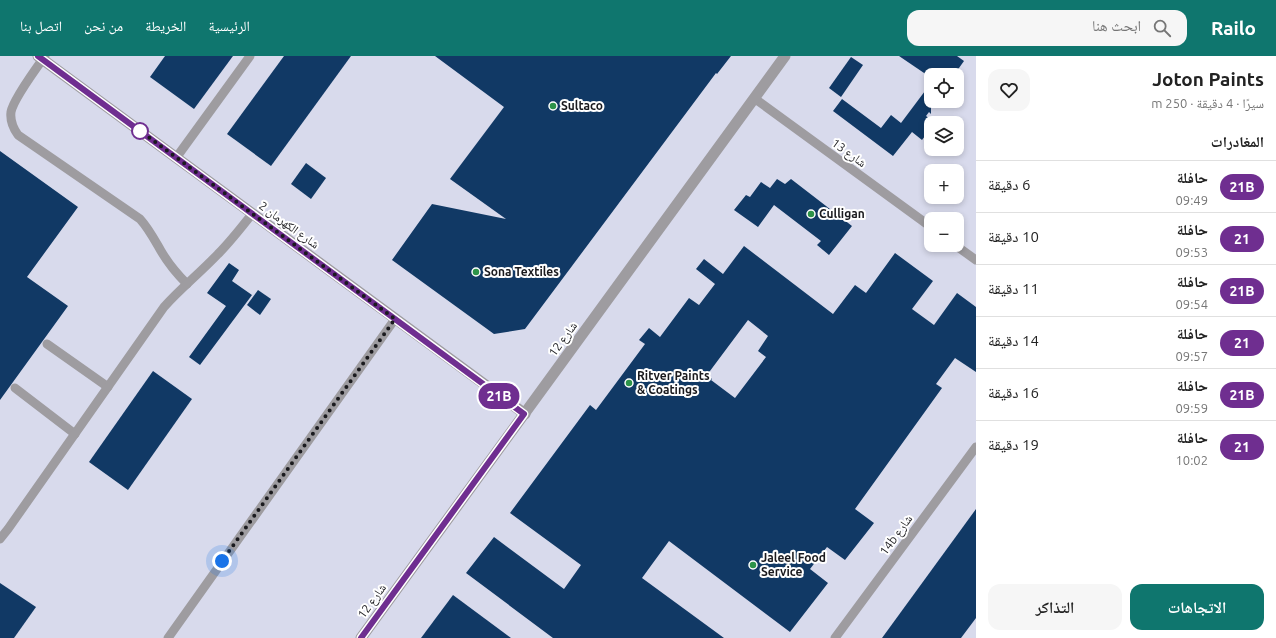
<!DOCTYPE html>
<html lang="ar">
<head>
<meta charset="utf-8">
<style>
	body { margin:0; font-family:Ubuntu,"Noto Naskh Arabic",sans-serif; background:#f6f6f6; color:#222; direction:rtl; height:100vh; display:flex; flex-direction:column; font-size:15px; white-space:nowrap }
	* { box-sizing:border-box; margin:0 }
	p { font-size:13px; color:#767676 }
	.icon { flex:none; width:22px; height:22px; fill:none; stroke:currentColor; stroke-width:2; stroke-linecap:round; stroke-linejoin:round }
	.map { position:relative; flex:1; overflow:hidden; direction:ltr }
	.side { display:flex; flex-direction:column; background:#fff; width:300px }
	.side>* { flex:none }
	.badge { padding:0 8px; border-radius:13px; font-size:14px; line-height:26px }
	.buttons { position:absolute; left:924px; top:12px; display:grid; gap:8px }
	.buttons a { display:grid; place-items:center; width:40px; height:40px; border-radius:8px; background:#fff; box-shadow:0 2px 6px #0003; font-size:20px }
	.you { position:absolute; width:20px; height:20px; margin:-10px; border:3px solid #fff; border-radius:50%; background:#1a73e8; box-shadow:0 0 0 6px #1a73e833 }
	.map>.badge { position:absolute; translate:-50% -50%; box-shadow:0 0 0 2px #fff }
	h2 { padding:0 12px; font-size:15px; line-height:36px }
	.round { display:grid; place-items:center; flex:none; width:42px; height:42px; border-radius:12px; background:#f6f6f6 }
	.overview { display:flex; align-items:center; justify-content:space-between; height:68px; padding:0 12px }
	h1 { font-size:19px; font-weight:600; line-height:30px }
	.action { display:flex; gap:8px; margin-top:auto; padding:8px 12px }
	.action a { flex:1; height:46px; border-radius:12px; background:#0f766e; color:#fff; font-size:16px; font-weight:600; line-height:46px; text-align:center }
	.action a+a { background:#f6f6f6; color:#222 }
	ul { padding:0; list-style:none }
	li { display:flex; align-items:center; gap:12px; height:52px; padding:0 12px; border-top:1px solid #e0e0e0 }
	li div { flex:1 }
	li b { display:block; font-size:15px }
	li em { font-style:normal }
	li .badge { min-width:44px; font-weight:700; text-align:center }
	header { display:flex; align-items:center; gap:24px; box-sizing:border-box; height:56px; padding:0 20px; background:#0f766e; color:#fff }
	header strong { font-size:19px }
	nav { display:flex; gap:22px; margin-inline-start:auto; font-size:14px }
	.search { width:280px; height:36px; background:#f6f6f6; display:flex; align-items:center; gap:10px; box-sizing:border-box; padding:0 14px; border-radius:12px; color:#767676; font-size:15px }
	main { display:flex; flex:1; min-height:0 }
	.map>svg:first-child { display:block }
	.built { fill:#d8daec; fill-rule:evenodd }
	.building { fill:#113965; fill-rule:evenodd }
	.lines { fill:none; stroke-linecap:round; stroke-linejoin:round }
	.service { stroke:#9e9ca0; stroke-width:9 }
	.minor { stroke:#9e9ca0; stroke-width:11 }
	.line-casing { stroke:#fff; stroke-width:9 }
	.line { stroke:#6f2e90; stroke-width:6 }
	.walk { stroke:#1a1a1e; stroke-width:4; stroke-dasharray:0 7.2 }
	.poi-dot { fill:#2d9349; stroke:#fff; stroke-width:1.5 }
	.stop-dot { fill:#fff; stroke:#6f2e90; stroke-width:2 }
	.labels { text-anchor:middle; stroke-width:4; stroke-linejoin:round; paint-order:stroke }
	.poi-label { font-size:12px; font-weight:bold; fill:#1a1a1e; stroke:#fff; text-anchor:start }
	.street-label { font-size:12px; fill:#1a1a1e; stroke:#fff }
</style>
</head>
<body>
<header>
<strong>Railo</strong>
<div class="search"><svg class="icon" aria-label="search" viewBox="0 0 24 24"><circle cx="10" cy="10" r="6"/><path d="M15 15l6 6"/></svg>ابحث هنا</div>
<nav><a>الرئيسية</a><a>الخريطة</a><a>من نحن</a><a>اتصل بنا</a></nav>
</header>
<main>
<section class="side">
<div class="overview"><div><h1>Joton Paints</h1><p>سيرًا · 4 دقيقة · 250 m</p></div><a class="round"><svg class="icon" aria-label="heart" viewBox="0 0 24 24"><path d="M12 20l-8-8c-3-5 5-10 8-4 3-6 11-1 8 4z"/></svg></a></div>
<h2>المغادرات</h2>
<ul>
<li><span class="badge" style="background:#6f2e90;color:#fff">21B</span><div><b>حافلة</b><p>09:49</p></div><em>6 دقيقة</em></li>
<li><span class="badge" style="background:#6f2e90;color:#fff">21</span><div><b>حافلة</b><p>09:53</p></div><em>10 دقيقة</em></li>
<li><span class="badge" style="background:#6f2e90;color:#fff">21B</span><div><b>حافلة</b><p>09:54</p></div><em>11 دقيقة</em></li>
<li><span class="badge" style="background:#6f2e90;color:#fff">21</span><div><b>حافلة</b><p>09:57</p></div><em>14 دقيقة</em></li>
<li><span class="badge" style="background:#6f2e90;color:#fff">21B</span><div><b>حافلة</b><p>09:59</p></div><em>16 دقيقة</em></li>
<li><span class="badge" style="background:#6f2e90;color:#fff">21</span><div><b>حافلة</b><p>10:02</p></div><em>19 دقيقة</em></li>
</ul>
<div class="action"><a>الاتجاهات</a><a>التذاكر</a></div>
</section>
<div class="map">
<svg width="976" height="582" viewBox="0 0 976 582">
	<rect width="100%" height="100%" fill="#e3e4ef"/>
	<path class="built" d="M0,0H976V582H0ZM931,19H957V45H931ZM931,67H957V93H931ZM931,115H957V141H931ZM931,163H957V189H931Z"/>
	<g class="building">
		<polygon points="165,0 233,0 194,53 150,21"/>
		<polygon points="284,0 351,0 271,110 227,78"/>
		<polygon points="435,0 731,0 717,18 716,17 525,273 494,278 392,204 432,148 506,163 450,123 504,51"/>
		<polygon points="899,0 957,0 964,5 954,19 927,19"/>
		<polygon points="851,1 863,9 841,41 829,32"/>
		<polygon points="931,27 931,58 929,56 926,60 935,67 931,67 931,72 922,84 912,76 893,100 833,55 842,43 881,72 891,59 901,67"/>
		<polygon points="0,95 78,151 27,221 68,250 0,344"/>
		<polygon points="306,107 326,122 311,143 291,128"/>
		<polygon points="777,123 785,128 791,123 852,170 829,199 817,189 821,185 774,149 758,171 734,154 746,139 750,141 761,126 770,132"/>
		<path d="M744,190L833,258L855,229L866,237L895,197L933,225L912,253L934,269L957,237L976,251V316L955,302L936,328L942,332L855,453L874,467L845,504L827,491L810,513L828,527L790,576L669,485L642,522L724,582H553L466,517L494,481L564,533L581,509L510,457L590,349L596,354L645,288L639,284L649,272L660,281L689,242L699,249L715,228L696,213L704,203L723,218ZM748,264L768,280L758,295L766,301L735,342L711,324L712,323L707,319Z"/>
		<polygon points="229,207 239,214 232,225 252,239 200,309 189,301 226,250 207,237"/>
		<polygon points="258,234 271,243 260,259 247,249"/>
		<polygon points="153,315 192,343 128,434 89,406"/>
		<polygon points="976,453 976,562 961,582 882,582"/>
		<polygon points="0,527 36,551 14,582 0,582"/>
		<polygon points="453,539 511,582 421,582"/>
	</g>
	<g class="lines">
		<g class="service">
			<path d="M45,0C37,11 13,44 11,56C10,64 13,72 18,79L140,163C149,173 154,183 161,195C168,207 177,218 187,228"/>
			<polyline points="754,42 931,171"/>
			<polyline points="176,102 250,0"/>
			<polyline points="955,189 976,204"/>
			<polyline points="47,288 108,331"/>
			<polyline points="15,332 75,378"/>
			<path d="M0,483L8,473L164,251C181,232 200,217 218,198C230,186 241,172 252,158"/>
			<polyline points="168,582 395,263"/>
			<polyline points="835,582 976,391"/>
		</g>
		<g class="minor">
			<polyline points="38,0 525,358"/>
			<polyline points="361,582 785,0"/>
		</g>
	</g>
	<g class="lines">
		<defs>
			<polyline id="line" points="38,0 524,358 361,582"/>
		</defs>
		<use href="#line" class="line-casing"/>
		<use href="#line" class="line"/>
		<polyline class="walk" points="140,75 139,74 395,263 222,505"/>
	</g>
	<g class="poi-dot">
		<circle cx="553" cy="50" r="4"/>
		<circle cx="811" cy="158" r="4"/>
		<circle cx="476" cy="216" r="4"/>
		<circle cx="629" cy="327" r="4"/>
		<circle cx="753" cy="509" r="4"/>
	</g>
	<circle class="stop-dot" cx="140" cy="75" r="8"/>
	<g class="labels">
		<g class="poi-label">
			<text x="561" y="54">Sultaco</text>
			<text x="819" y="162">Culligan</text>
			<text x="484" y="220">Sona Textiles</text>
			<text x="637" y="324">Ritver Paints<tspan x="637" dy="14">&amp; Coatings</tspan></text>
			<text x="761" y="506">Jaleel Food<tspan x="761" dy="14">Service</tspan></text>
		</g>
		<g class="street-label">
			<text transform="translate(849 97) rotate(36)" y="4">شارع 13</text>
			<text transform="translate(289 169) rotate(36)" y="4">شارع الكهرمان 2</text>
			<text transform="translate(563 283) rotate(-54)" y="4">شارع 12</text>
			<text transform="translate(896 479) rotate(-54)" y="4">14b شارع</text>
			<text transform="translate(372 545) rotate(-54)" y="4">شارع 12</text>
		</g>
	</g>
</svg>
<div class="buttons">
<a><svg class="icon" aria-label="locate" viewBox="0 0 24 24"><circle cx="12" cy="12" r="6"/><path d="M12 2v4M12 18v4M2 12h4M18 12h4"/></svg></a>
<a><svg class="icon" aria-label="layers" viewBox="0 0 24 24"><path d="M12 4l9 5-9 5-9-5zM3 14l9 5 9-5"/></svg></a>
<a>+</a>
<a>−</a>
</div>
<div class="you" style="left:222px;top:505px"></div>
<b class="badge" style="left:499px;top:340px;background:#6f2e90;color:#fff">21B</b>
</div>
</main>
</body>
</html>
